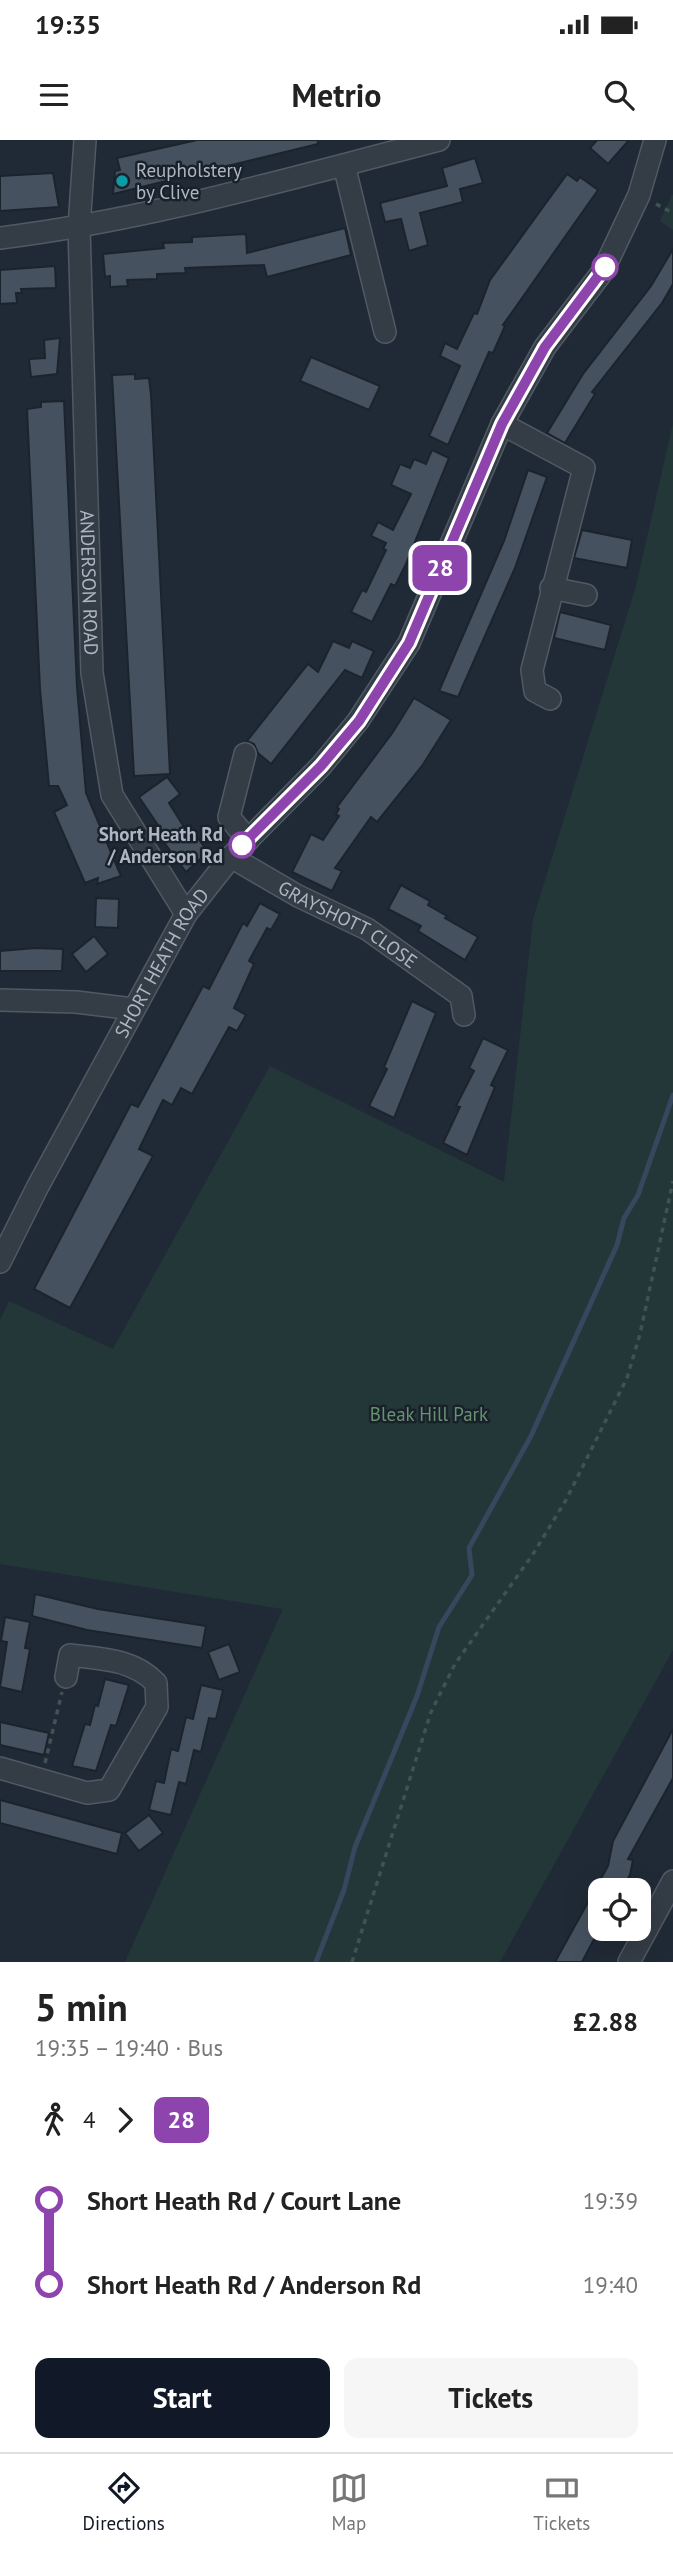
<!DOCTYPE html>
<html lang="en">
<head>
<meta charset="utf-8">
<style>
	body { margin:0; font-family:"PT Sans",sans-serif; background:#f6f6f6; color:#222; height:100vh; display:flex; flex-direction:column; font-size:26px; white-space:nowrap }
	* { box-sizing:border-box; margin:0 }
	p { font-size:23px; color:#767676 }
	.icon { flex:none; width:38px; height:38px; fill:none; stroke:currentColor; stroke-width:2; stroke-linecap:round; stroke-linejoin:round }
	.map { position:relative; height:1822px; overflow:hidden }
	.sheet { display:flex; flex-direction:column; background:#fff; flex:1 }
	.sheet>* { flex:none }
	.badge { padding:0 14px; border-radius:10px; font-size:24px; line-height:46px }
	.controls { position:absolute; left:588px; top:1738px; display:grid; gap:14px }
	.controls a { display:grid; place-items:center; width:63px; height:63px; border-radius:14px; background:#fff; box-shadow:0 7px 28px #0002; font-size:35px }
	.map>.badge { position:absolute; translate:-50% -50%; box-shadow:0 0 0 4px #fff }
	.legs { display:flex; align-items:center; gap:10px; height:77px; padding:0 35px; font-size:23px }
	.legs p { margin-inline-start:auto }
	.summary { display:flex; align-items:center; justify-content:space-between; height:119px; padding:0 35px }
	h1 { font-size:38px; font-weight:600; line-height:52px }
	.button { display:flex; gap:14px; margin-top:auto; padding:14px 35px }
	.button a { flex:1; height:80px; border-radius:14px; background:#111827; color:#fff; font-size:28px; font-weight:600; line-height:80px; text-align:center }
	.button a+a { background:#f6f6f6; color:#222 }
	ul { padding:0 35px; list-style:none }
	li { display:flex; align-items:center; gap:24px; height:84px; font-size:26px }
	li i { display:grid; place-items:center; width:10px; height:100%; margin:0 9px; background:currentColor }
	li i::after { content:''; width:18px; height:18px; margin:-9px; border:5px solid; border-radius:50%; background:#fff }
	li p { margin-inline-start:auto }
	li:first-child i { background:linear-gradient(#0000 50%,currentColor 0) }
	li:last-child i { background:linear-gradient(currentColor 50%,#0000 0) }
	.status { display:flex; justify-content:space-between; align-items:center; height:49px; padding:0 35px; background:#fff; direction:ltr }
	.status svg { height:19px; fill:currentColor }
	header { display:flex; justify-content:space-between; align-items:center; height:91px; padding:0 35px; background:#fff; font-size:32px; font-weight:600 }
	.dock { display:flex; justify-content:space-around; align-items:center; height:98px; border-top:2px solid #e0e0e0; background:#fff; font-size:19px; color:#767676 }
	.dock a { display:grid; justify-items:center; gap:4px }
	.dock .active { color:#111827 }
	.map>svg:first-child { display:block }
	.green { fill:#233738 }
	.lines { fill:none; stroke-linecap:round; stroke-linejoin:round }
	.stream { stroke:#36475e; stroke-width:5 }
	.building { fill:#46515f; stroke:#1b232d; stroke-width:2 }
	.minor-casing { stroke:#515964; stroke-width:24 }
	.path { stroke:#405254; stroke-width:3.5; stroke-dasharray:5 5; stroke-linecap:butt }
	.minor { stroke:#343c46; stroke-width:21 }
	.line-1-casing { stroke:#fff; stroke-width:16 }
	.line-1 { stroke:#8e44ad; stroke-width:10 }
	.culture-dot { fill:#0f9aa8; stroke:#19212b; stroke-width:2.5 }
	.stop-1-dot { fill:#fff; stroke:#8e44ad; stroke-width:3.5 }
	.labels { text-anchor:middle; stroke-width:5; stroke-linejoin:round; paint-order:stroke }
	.poi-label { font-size:19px; fill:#aeb6c3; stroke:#19212b; text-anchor:start }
	.street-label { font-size:19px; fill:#aeb6c3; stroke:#19212b }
	.stop-label { font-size:19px; font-weight:bold; fill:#aeb6c3; stroke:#19212b; text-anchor:end }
	.park-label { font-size:19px; fill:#679270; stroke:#19212b }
</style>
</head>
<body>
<div class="status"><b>19:35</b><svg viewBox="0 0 49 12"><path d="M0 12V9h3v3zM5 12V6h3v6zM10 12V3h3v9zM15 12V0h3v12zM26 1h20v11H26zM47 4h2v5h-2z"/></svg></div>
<header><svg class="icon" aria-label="menu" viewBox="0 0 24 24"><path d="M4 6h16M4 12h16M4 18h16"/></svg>Metrio<svg class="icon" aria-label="search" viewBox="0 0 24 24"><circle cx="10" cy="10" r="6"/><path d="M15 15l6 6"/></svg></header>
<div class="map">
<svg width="673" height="1822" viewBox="0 0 673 1822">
	<rect width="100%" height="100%" fill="#202a36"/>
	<g class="green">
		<polygon points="672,55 673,55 673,90 660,81"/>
		<polygon points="673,283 673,1510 500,1822 125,1822 283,1469 0,1424 0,1180 9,1161 113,1209 270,926 504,1042 533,779 636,446"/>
	</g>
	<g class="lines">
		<polyline class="stream" points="316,1822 344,1750 355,1707 417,1556 439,1487 472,1435 469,1408 531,1296 617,1105 624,1078 638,1055 673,955"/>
	</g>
	<g class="building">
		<polygon points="197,0 318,0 318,4 113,54 115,31 120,30 117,18"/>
		<polygon points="597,0 629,0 608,24 590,8"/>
		<polygon points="475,18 483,43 460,49 463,62 420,73 428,105 409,111 401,79 385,82 380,63 447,46 442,28"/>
		<polygon points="53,33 59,67 0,71 0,36"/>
		<polygon points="567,34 577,41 580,37 598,50 503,185 505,186 493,213 489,212 448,305 429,296 460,226 440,216 445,203 457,209 474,173 477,174 490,140"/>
		<polygon points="345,88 351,115 267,137 264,125 185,128 186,133 157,134 157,139 127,140 128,146 110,147 110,136 105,137 103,114 164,108 163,103 192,102 192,97 246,94 247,113"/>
		<polygon points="673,109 673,144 662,163 592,252 595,254 565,303 547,293 583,234 651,146"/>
		<polygon points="55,126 56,148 21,149 22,153 16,153 17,163 0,164 0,130"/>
		<polygon points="60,198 57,234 31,237 29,219 45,218 44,200"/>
		<polygon points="311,217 380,246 369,270 300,241"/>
		<polygon points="135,234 135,239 149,238 151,255 170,634 134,636 112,235"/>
		<polygon points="64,261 77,547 86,653 121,736 97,744 98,738 85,743 54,672 67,665 58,646 49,646 40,549 27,269 41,267 41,262"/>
		<polygon points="432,310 449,318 406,424 395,446 391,444 372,482 351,472 362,450 366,452 386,410 383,409 386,403 371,396 378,382 393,390 411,354 391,345 400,324 410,328 414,319 426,324"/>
		<polygon points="528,330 547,337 515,428 458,557 439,551 504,401"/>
		<polygon points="582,390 632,400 627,428 574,418"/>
		<polygon points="560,472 611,485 605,510 554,498"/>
		<polygon points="333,501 349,508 352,501 374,511 362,538 345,530 271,624 258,613 254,604 247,601 308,524 318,532"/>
		<polygon points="414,558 451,580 422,626 377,682 371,677 335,728 342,731 332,751 292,732 311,694 323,700 339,676 336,674 339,669 337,667 393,592"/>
		<polygon points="167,637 180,654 169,663 192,700 197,697 208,712 186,732 160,697 164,694 139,657"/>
		<polygon points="401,745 430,761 428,765 447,776 445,778 478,797 465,820 418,791 421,786 388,769"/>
		<polygon points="96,758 119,759 118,788 95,787"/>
		<polygon points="260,763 280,774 271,790 267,788 249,821 254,824 234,868 246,875 237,891 229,887 192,954 181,948 172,965 163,960 139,1009 153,1016 70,1168 34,1149 131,964 138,967 203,846 209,849 243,783 247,786"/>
		<polygon points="94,796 108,814 86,832 72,814"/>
		<polygon points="35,808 63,809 62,831 0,831 0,811"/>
		<polygon points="412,861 436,873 394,978 369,966 387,929 384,927"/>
		<polygon points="483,898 508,910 491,945 495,947 467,1015 443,1003 460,967 456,966 474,931 469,928"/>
		<polygon points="35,1454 98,1469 206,1486 202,1508 87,1490 32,1476"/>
		<polygon points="5,1477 30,1482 25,1508 30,1509 22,1552 0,1547 7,1502 1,1501"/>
		<polygon points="229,1504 240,1532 219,1540 208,1512"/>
		<polygon points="105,1539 129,1545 116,1586 111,1585 96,1631 72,1626 85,1584 90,1585 95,1565 98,1566"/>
		<polygon points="201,1545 223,1550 216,1579 209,1578 201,1612 194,1610 186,1644 179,1642 171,1675 149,1670 156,1641 164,1643 171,1609 178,1611 186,1577 193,1579"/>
		<polygon points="0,1582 49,1593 44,1615 0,1605"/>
		<polygon points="673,1589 673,1638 628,1719 633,1720 630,1735 621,1750 600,1750 600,1788 582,1822 555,1822 608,1726 613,1701"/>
		<polygon points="0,1660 122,1693 117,1714 0,1683"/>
		<polygon points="149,1675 163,1693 139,1711 125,1693"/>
	</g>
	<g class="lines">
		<defs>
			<g id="minor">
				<path id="s1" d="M85,0L79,87L92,533L112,655L186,774"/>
				<polyline points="344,25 385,192"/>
				<path d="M0,98C148,80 294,37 439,0"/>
				<polyline points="502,284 584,328 532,530 535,551 550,559"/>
				<polyline points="551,448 586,455"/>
				<polyline points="245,614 229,677 248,700"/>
				<path id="s2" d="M231,717L298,756L367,789L461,856L464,875"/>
				<polyline points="0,860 76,862 133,869"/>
				<path id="s3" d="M0,1122L37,1048L186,774L231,717L321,626L358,581L409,503L502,284L545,207L603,131L639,55L655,0"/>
				<path d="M0,1628L87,1653L109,1650L157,1567L156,1543C133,1519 102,1519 70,1515L66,1537"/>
				<polyline points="629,1822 673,1741"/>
			</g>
		</defs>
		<use href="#minor" class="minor-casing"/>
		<g class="path">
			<polyline points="656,64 673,73"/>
			<polyline points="45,1623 62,1552"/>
			<polyline points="352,1822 431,1572 455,1524 533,1414 566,1360 627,1238 640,1194 673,1041"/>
		</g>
		<use href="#minor" class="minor"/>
	</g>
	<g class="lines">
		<defs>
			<polyline id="line-1" points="242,705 321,626 359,581 409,503 502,284 545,207 605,127"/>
		</defs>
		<use href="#line-1" class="line-1-casing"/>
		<use href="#line-1" class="line-1"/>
	</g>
	<circle class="culture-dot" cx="122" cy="41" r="7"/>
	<g class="stop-1-dot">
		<circle cx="605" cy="127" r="12"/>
		<circle cx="242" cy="705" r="12"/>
	</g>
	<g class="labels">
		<g class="poi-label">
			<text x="136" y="37">Reupholstery<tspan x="136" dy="22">by Clive</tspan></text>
		</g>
		<g class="street-label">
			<text dy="7" stroke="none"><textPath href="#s1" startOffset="443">ANDERSON ROAD</textPath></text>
			<text dy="7" stroke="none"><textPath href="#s2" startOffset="135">GRAYSHOTT CLOSE</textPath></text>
			<text dy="7" stroke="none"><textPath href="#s3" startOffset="340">SHORT HEATH ROAD</textPath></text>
		</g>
		<g class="stop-label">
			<text x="223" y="701">Short Heath Rd<tspan x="223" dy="22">/ Anderson Rd</tspan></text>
		</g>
		<g class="park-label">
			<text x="429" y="1281">Bleak Hill Park</text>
		</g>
	</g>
</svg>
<div class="controls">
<a><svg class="icon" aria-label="locate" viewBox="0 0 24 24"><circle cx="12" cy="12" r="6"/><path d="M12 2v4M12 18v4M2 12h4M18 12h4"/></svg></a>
</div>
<b class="badge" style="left:440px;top:428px;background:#8e44ad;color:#fff">28</b>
</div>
<section class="sheet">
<div class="summary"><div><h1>5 min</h1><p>19:35 – 19:40 · Bus</p></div><b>£2.88</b></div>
<div class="legs"><svg class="icon" aria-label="walk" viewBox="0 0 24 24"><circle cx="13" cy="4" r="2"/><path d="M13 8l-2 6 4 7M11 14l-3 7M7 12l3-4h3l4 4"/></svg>4<svg class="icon" aria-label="forward" viewBox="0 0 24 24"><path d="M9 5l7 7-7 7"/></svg><b class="badge" style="background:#8e44ad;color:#fff">28</b></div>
<ul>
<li><i style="color:#8e44ad"></i><b>Short Heath Rd / Court Lane</b><p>19:39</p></li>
<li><i style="color:#8e44ad"></i><b>Short Heath Rd / Anderson Rd</b><p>19:40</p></li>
</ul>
<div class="button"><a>Start</a><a>Tickets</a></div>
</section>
<nav class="dock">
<a class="active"><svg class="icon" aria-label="directions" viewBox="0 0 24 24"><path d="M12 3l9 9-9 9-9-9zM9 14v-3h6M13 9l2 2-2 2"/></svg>Directions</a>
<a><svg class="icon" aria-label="map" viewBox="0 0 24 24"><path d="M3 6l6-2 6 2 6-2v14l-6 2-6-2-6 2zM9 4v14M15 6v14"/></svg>Map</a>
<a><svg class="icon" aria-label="tickets" viewBox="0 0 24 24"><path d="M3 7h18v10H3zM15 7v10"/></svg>Tickets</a>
</nav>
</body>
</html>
